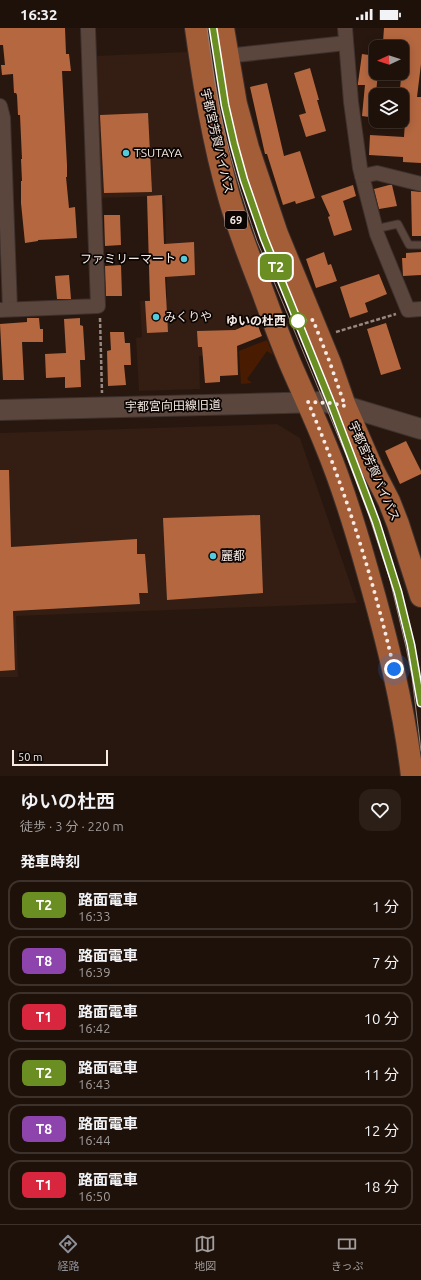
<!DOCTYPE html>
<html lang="ja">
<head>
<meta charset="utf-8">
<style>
	body { margin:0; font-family:Ubuntu,"Noto Sans JP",sans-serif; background:#2b1f18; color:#f1f3f6; height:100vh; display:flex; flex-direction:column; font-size:15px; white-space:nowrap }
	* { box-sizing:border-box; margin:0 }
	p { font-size:13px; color:#a19d9c }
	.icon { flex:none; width:22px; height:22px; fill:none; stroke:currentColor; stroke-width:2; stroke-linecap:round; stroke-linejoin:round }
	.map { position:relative; height:748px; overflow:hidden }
	.sheet { display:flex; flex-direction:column; background:#1e110a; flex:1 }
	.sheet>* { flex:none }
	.badge { padding:0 8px; border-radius:6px; font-size:14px; line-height:26px }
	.needle { width:26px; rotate:266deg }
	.fabs { position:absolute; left:369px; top:12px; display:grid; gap:8px }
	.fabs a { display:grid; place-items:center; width:40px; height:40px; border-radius:8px; background:#1e110a; box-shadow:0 2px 10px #0003,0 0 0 1px #3c312b; font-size:20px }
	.scale { position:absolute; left:12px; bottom:10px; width:96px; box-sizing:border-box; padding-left:4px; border:2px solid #f6eae4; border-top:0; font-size:11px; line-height:14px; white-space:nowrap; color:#f6eae4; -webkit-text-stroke:3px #0b0503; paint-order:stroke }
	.you { position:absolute; width:20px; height:20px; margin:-10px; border:3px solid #fff; border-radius:50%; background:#1a73e8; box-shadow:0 0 0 6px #1a73e833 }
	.map>.badge { position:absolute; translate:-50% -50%; box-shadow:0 0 0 2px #fff }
	h2 { padding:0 20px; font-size:15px; line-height:36px }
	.round { display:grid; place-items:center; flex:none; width:42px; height:42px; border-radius:12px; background:#2b1f18 }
	.overview { display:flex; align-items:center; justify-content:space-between; height:68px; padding:0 20px }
	h1 { font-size:19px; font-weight:600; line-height:30px }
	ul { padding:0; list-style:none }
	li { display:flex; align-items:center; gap:12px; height:50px; margin:0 8px 6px; padding:0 12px; border:2px solid #3c312b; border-radius:12px }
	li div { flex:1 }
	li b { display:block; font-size:15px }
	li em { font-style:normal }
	li .badge { min-width:44px; font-weight:700; text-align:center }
	.status { display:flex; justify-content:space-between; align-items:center; height:28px; padding:0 20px; background:#1e110a; direction:ltr }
	.status svg { height:11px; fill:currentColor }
	.dock { display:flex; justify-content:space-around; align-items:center; height:56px; border-top:1px solid #3c312b; background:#1e110a; font-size:11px; color:#a19d9c }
	.dock a { display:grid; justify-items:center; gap:2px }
	.dock .current { color:#8c9099 }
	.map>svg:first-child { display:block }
	.built { fill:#341d12 }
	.green { fill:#491c02 }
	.building { fill:#b56840 }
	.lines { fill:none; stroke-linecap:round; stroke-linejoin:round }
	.lane-casing { stroke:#3e312e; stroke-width:9 }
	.street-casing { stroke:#3e312e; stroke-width:16 }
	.secondary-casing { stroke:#3e312e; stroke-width:22 }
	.primary-casing { stroke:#3e312e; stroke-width:24 }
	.path { stroke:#978881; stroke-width:2.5; stroke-dasharray:4 2; stroke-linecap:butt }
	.lane { stroke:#5a463c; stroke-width:7 }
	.street { stroke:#5a463c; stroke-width:14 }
	.secondary { stroke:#5a463c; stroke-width:20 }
	.primary { stroke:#a35d37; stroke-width:22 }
	.tram { stroke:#94857e; stroke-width:1 }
	.line-casing { stroke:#fff; stroke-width:9 }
	.line { stroke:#6b8e23; stroke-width:6 }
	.walk { stroke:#f6eae4; stroke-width:4; stroke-dasharray:0 7.2 }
	.poi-dot { fill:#54cade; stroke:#0b0503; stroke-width:1.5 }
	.stop-dot { fill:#fff; stroke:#6b8e23; stroke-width:2 }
	.labels { text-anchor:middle; stroke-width:3.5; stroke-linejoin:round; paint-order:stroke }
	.shield { fill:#0b0503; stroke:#b0a5a0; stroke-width:1 }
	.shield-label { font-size:11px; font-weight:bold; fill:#f6eae4 }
	.street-label { font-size:12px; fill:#f6eae4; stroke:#0b0503 }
	.poi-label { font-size:12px; fill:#f6eae4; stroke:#0b0503; text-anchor:start }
	.stop-label { font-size:12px; font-weight:bold; fill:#f6eae4; stroke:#0b0503; text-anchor:end }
</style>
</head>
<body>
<div class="status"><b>16:32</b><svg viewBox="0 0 49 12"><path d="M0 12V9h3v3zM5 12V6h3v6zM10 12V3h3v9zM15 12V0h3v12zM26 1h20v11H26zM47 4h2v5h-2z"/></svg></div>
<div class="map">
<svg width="421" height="748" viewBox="0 0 421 748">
	<rect width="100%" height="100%" fill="#28170e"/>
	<g class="built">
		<polygon points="187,24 196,80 204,118 216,166 258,287 237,296 238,326 199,328 200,361 139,363 136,310 142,309 140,273 167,270 165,168 98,170 95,28"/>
		<polygon points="277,396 300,410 357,575 16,588 18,649 0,649 0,405"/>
	</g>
	<polygon class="green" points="267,312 273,327 267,323 247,351 252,355 241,356 239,323"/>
	<g class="building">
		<polygon points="0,0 65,0 66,26 69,26 71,43 62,43 67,137 67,149 66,149 69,180 75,179 77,210 38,212 38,213 25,215 21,175 21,153 22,153 21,131 22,131 20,87 18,87 17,67 16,65 14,65 13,46 2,47 1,37 5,37 3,17 0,17"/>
		<polygon points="384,0 421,0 421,36 417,69 421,69 421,135 403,134 403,129 369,127 370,107 404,109 407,62 400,61 404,16 383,14"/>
		<polygon points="362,26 376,28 376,45 378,45 376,65 376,90 362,88 365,57 358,57 358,55"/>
		<polygon points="310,40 319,72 317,72 326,103 306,109 299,87 306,85 294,45"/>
		<polygon points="267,55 284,128 300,123 315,170 296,176 295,173 283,177 267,126 265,126 250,59"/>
		<polygon points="148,85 152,164 104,165 100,87"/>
		<polygon points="353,157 356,168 343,173 352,202 334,208 328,189 330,188 321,168"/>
		<polygon points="389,157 392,157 397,178 379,181 374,161"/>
		<polygon points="411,163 421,164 421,208 412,208"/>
		<polygon points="162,167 164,216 194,214 195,247 165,249 168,304 147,305 145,273 150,273 147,168"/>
		<polygon points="104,187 120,187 121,217 105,218"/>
		<polygon points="324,224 328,237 331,236 337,253 316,260 306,231"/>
		<polygon points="421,224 421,247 403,248 402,230 406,230 406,225"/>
		<polygon points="121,237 122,268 106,268 105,238"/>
		<polygon points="379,246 387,266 365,275 368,284 350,290 340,259"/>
		<polygon points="69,247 71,271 57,271 55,248"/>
		<polygon points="27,290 39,290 40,301 43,301 43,314 22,314 24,352 3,352 0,296 27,294"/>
		<polygon points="80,290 80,297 83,298 85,330 85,332 80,332 81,359 65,360 65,349 46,350 45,326 66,325 64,291"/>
		<polygon points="256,293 262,308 237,318 238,347 220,348 220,354 205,355 202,319 198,319 197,303 235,302"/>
		<polygon points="386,295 401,341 381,347 367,301"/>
		<polygon points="110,304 124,304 125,315 130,315 131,337 124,337 126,357 108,358 107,323 111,322"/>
		<polygon points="406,413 421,443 421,446 400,456 385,423"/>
		<polygon points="0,442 9,442 11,519 137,511 137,526 145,526 148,565 139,565 140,576 13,583 15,642 0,643"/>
		<polygon points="260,487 263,565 167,572 163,490"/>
	</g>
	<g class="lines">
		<defs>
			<polyline id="lane" points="375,201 398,196 409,217 421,217"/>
			<g id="street">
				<polyline points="345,0 351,74 360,140 377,206 408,282 421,281"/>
				<polyline points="227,28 346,15"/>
				<polyline points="0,78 3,90 10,281"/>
				<polyline points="362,148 377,145 421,156"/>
				<polyline points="0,282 98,278 88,0"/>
			</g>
			<polyline id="secondary" points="0,382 324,374 345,378 421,401"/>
			<g id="primary">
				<path d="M196,0C204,57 213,114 229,169C238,201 250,231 262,262C271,287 280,311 290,335C302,363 315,390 326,418C343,459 356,502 368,545C387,612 404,679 412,748"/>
				<polyline points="223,0 236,76 248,120 277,206 330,335 345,378 373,442 389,473 398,496 421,568"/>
			</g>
		</defs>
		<use href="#lane" class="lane-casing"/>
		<use href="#street" class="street-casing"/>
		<use href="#secondary" class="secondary-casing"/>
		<use href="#primary" class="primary-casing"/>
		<g class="path">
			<polyline points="100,290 102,365"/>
			<polyline points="336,304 396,286"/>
		</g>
		<use href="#lane" class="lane"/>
		<use href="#street" class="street"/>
		<use href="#secondary" class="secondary"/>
		<use href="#primary" class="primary"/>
		<g class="tram">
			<path d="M207,0C211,26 214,52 219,78C228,124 242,169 257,213L346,427L369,488L390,552L406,619L412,649L421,723"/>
			<path d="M213,0C222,63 234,123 254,183C279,257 314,327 341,400"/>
			<polyline points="419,660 421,675"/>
		</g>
	</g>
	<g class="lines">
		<defs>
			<polyline id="line" points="213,0 225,77 234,116 244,152 264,210 331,375 376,494 398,564 411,617 421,675"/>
		</defs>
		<use href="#line" class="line-casing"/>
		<use href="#line" class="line"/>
		<path class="walk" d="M298,293L313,292L330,335L345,378L331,375L308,374C345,460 373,550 394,641"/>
	</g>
	<g class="poi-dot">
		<circle cx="126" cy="125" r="4"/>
		<circle cx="184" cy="231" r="4"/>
		<circle cx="156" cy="289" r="4"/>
		<circle cx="213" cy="528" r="4"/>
	</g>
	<circle class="stop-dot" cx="298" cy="293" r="8"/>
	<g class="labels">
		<rect class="shield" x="225" y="183" width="22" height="18" rx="3"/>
		<g class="shield-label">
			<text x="236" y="196">69</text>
		</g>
		<g class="street-label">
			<text transform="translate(217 113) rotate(77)" y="4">宇都宮芳賀バイパス</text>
			<text transform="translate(173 378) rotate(-1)" y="4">宇都宮向田線旧道</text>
			<text transform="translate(374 443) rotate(66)" y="4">宇都宮芳賀バイパス</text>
		</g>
		<g class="poi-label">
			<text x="134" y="129">TSUTAYA</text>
			<text x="176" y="235" text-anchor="end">ファミリーマート</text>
			<text x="164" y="293">みくりや</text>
			<text x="221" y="532">麗都</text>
		</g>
		<g class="stop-label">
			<text x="286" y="297">ゆいの杜西</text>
		</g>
	</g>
</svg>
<div class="fabs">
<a><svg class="needle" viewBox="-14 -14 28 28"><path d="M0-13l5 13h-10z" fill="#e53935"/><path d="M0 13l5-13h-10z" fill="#a19d9c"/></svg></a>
<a><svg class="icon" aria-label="layers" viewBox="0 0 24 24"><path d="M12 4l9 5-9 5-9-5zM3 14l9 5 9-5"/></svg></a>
</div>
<div class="scale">50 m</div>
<div class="you" style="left:394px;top:641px"></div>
<b class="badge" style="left:276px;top:239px;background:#6b8e23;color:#fff">T2</b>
</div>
<section class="sheet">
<div class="overview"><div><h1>ゆいの杜西</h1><p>徒歩 · 3 分 · 220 m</p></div><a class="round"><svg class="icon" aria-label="heart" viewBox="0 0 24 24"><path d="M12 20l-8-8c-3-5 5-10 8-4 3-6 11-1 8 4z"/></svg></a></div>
<h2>発車時刻</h2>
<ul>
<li><span class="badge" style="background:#6b8e23;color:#fff">T2</span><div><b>路面電車</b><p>16:33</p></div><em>1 分</em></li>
<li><span class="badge" style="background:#8e44ad;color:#fff">T8</span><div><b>路面電車</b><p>16:39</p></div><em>7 分</em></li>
<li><span class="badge" style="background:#d7263d;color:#fff">T1</span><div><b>路面電車</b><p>16:42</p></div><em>10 分</em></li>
<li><span class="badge" style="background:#6b8e23;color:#fff">T2</span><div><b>路面電車</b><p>16:43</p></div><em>11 分</em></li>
<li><span class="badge" style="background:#8e44ad;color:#fff">T8</span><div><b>路面電車</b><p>16:44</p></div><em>12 分</em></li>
<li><span class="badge" style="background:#d7263d;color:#fff">T1</span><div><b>路面電車</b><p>16:50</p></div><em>18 分</em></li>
</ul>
</section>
<nav class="dock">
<a class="current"><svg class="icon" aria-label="directions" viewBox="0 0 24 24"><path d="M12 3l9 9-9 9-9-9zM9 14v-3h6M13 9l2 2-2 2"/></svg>経路</a>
<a><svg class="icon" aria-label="map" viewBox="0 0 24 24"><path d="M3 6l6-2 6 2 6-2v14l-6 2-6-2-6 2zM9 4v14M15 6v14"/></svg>地図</a>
<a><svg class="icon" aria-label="tickets" viewBox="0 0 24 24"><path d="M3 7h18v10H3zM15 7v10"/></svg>きっぷ</a>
</nav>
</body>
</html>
